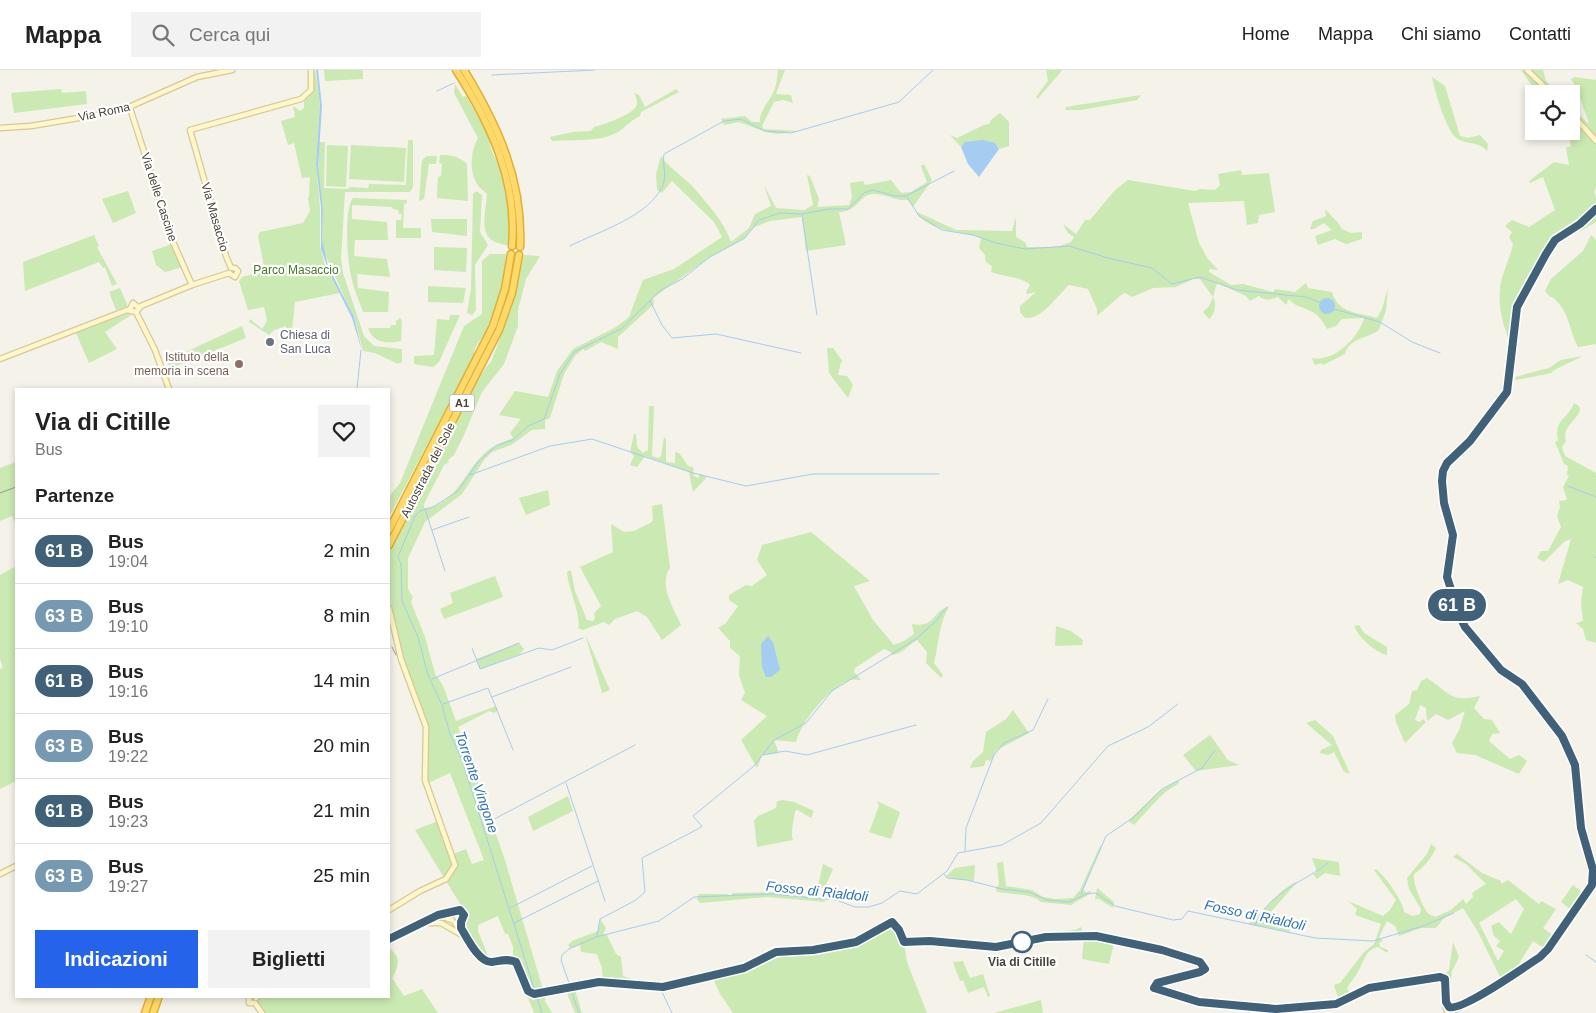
<!DOCTYPE html>
<html lang="it">
<head>
<meta charset="utf-8">
<style>
	body { margin:0; font-family:Helvetica,sans-serif; background:#f2f2f2; color:#222; height:100vh; display:flex; flex-direction:column; font-size:19px; white-space:nowrap }
	* { box-sizing:border-box; margin:0 }
	p { font-size:16px; color:#767676 }
	.icon { flex:none; width:28px; height:28px; fill:none; stroke:currentColor; stroke-width:2; stroke-linecap:round; stroke-linejoin:round }
	.map { position:relative; flex:1; overflow:hidden }
	.panel { position:absolute; left:15px; top:318px; width:375px; height:610px; display:flex; flex-direction:column; background:#fff; border-radius:0px; box-shadow:0 2px 8px #0003 }
	.panel>* { flex:none }
	.badge { padding:0 10px; border-radius:16px; font-size:18px; line-height:32px }
	.tools { position:absolute; left:1525px; top:15px; display:grid; gap:10px }
	.tools a { display:grid; place-items:center; width:55px; height:55px; border-radius:0px; background:#fff; box-shadow:0 2px 8px #0003; font-size:25px }
	.map>.badge { position:absolute; translate:-50% -50%; box-shadow:0 0 0 2px #fff }
	h2 { padding:0 20px; font-size:19px; line-height:45px }
	.round { display:grid; place-items:center; flex:none; width:52px; height:52px; border-radius:0px; background:#f2f2f2 }
	.headline { display:flex; align-items:center; justify-content:space-between; height:85px; padding:0 20px }
	h1 { font-size:24px; font-weight:800; line-height:38px }
	.button { display:flex; gap:10px; margin-top:auto; padding:10px 20px }
	.button a { flex:1; height:58px; border-radius:0px; background:#2563eb; color:#fff; font-size:20px; font-weight:800; line-height:58px; text-align:center }
	.button a+a { background:#f2f2f2; color:#222 }
	ul { padding:0; list-style:none }
	li { display:flex; align-items:center; gap:15px; height:65px; padding:0 20px; border-top:1px solid #e0e0e0 }
	li div { flex:1 }
	li b { display:block; font-size:19px }
	li em { font-style:normal }
	li .badge { min-width:55px; font-weight:700; text-align:center }
	header { display:flex; align-items:center; gap:30px; box-sizing:border-box; height:70px; padding:0 25px; background:#fff; border-bottom:1px solid #e0e0e0 }
	header strong { font-size:24px }
	nav { display:flex; gap:28px; margin-inline-start:auto; font-size:18px }
	.search { width:350px; height:45px; background:#f2f2f2; display:flex; align-items:center; gap:12px; box-sizing:border-box; padding:0 18px; border-radius:0px; color:#767676; font-size:19px }
	.map>svg:first-child { display:block }
	.green { fill:#cbe9b2; fill-rule:evenodd }
	.water { fill:#a5ccf1 }
	.lines { fill:none; stroke-linecap:round; stroke-linejoin:round }
	.stream { stroke:#a5ccf1; stroke-width:1 }
	.secondary-casing { stroke:#d5c999; stroke-width:7 }
	.highway-casing { stroke:#dfb038; stroke-width:9 }
	.secondary { stroke:#fff6c9; stroke-width:4.5 }
	.highway { stroke:#ffd96a; stroke-width:6 }
	.tram { stroke:#989898; stroke-width:1 }
	.line-casing { stroke:#fff; stroke-width:11 }
	.line { stroke:#406178; stroke-width:8 }
	.worship-dot { fill:#6b7280; stroke:#fff; stroke-width:2 }
	.education-dot { fill:#8d6e63; stroke:#fff; stroke-width:2 }
	.stop-dot { fill:#fff; stroke:#406178; stroke-width:2.5 }
	.labels { text-anchor:middle; stroke-width:4.5; stroke-linejoin:round; paint-order:stroke }
	.shield { fill:#fff; stroke:#7f7b73; stroke-width:1 }
	.shield-label { font-size:11px; font-weight:bold; fill:#484337 }
	.street-label { font-size:12px; fill:#484337; stroke:#fff }
	.park-label { font-size:12px; fill:#417b29; stroke:#fff }
	.worship-label { font-size:12px; fill:#5b616d; stroke:#fff; text-anchor:start }
	.education-label { font-size:12px; fill:#785e54; stroke:#fff; text-anchor:end }
	.stop-label { font-size:12px; font-weight:bold; fill:#484337; stroke:#fff }
	.water-label { font-size:14px; font-style:italic; fill:#2e72b6; stroke:#fff }
</style>
</head>
<body>
<header>
<strong>Mappa</strong>
<div class="search"><svg class="icon" aria-label="search" viewBox="0 0 24 24"><circle cx="10" cy="10" r="6"/><path d="M15 15l6 6"/></svg>Cerca qui</div>
<nav><a>Home</a><a>Mappa</a><a>Chi siamo</a><a>Contatti</a></nav>
</header>
<div class="map">
<svg width="1596" height="943" viewBox="0 0 1596 943">
	<rect width="100%" height="100%" fill="#f5f2e9"/>
	<g class="green">
		<polygon points="313,0 315,0 320,29 316,93 320,137 320,176 325,195 340,223 295,232 292,260 293,270 289,269 286,256 274,260 269,265 249,252 250,249 262,259 267,251 264,237 248,240 239,211 242,207 265,201 258,166 260,162 303,153 310,141 308,128 309,127 310,107 302,108 294,73 288,75 281,51 295,47 293,36 300,41 304,38 304,31 313,21"/>
		<polygon points="324,0 363,0 363,9 325,11"/>
		<path d="M778,0H785L776,24L791,25L793,33L783,30L774,32L762,56L764,59L799,61L778,64L765,62L739,52L724,55L721,49L745,46L752,52H760C759,41 769,32 773,23C777,15 777,7 778,0Z"/>
		<path d="M1046,0H1062C1054,11 1046,18 1038,29L1036,27L1048,11Z"/>
		<polygon points="1521,0 1543,0 1546,11 1559,24 1538,24"/>
		<path d="M1432,7L1445,16L1460,66L1468,68L1480,65L1488,74L1487,81C1479,71 1468,75 1458,69C1446,62 1435,21 1432,7Z"/>
		<path d="M1575,7L1596,10V117L1594,122L1596,127V152L1581,161L1560,166L1555,170L1517,237L1511,275C1504,258 1498,239 1500,220C1501,205 1510,189 1513,174L1509,167L1512,162L1505,156L1512,150L1529,157L1555,140L1543,107L1530,113L1529,111L1554,92L1569,95L1566,78L1571,76L1568,61H1571V37L1589,54L1577,19L1571,9Z"/>
		<path d="M455,14L463,27L466,26L489,66C489,78 494,85 499,95C509,118 513,151 508,175C476,172 485,149 487,124C483,120 477,116 476,112C469,99 471,80 478,68L454,23Z"/>
		<polygon points="61,19 62,23 86,21 87,34 14,43 11,23"/>
		<path d="M676,19L679,22L641,42L640,46C632,50 627,55 621,60C603,73 573,69 552,71L550,67L573,62L591,61L594,57C603,55 630,45 635,38C639,33 636,27 634,23L639,25L645,37Z"/>
		<polygon points="1141,25 1137,30 1081,40 1065,40 1066,37"/>
		<polygon points="1000,43 1009,52 1009,76 999,79 998,76 962,75 961,77 950,65 957,68 984,55 989,54 991,50"/>
		<polygon points="408,70 413,70 413,117 410,122 345,122 341,189 343,203 364,266 374,276 402,279 402,292 398,294 375,283 363,281 355,250 324,182 322,169 323,139 318,106 319,72 325,72 324,118 348,119 349,117 368,118 369,114 406,115"/>
		<polygon points="327,75 348,76 346,117 326,116"/>
		<polygon points="351,75 406,78 404,112 349,109"/>
		<path d="M440,85C452,85 458,86 467,94L468,131L437,128L438,107L441,106L442,94L439,93Z"/>
		<polygon points="427,86 437,86 436,94 429,94 424,129 419,131 422,90"/>
		<path d="M661,86C671,100 683,106 694,118C709,136 723,150 731,172L749,158L755,144L771,136L764,115L776,138L804,140L813,135L807,105L810,106L819,129L817,137L849,135L852,127L850,113L863,111L865,115L891,110L901,123L911,122L927,112L921,96L924,94L932,110L913,137L908,130C895,131 884,123 873,124C859,125 858,142 839,142L846,175L806,181L802,147L770,151L752,158L745,168L710,187L653,228L654,234L618,267V279L601,272L585,281L583,279L575,286L564,304L550,348L545,350V359L532,360L511,375L492,382L484,390L462,424L425,452L408,488V519L413,527L411,532L425,567L436,607L437,606L444,618L456,651L496,636L498,640L494,643L489,641L458,657L504,787L544,923L576,916V923L582,943H575L566,921L546,926L545,931L552,943H534L527,925L530,924L520,900L513,891V877L508,864H505L498,846L478,855V861L490,891L487,892L461,858L466,848L465,842L415,760L438,751L453,784L466,779L472,794L484,790L450,703L426,714L427,663L406,602L389,538V475L442,373L486,297L491,292L512,237L524,185L540,186L526,209L518,240V256L504,294L482,322L464,365L454,385L448,390L449,392L444,395L424,434V438C452,437 464,405 480,388C489,377 500,373 513,368L510,363L521,349L499,345L515,321L548,327L557,301L573,279L616,257L629,247L643,210L674,199L722,167L714,152L672,111L662,123L657,120L656,104Z"/>
		<path d="M1241,100L1242,105L1269,103L1275,142L1259,145L1258,153L1247,155L1244,131L1188,133L1199,173L1208,189L1218,200L1209,199V202L1231,215L1243,214L1273,222L1275,219L1295,222L1306,213L1308,218L1332,222C1338,244 1358,242 1377,248L1382,239L1388,218L1386,240L1379,260C1368,268 1349,268 1345,284L1323,295L1321,293L1315,295L1312,288C1334,293 1359,267 1364,248L1342,249L1336,256L1327,259C1315,234 1299,242 1289,229L1286,235L1278,227C1271,229 1265,232 1259,226L1250,231L1246,226L1217,213L1213,227C1217,233 1215,244 1209,249L1203,242L1209,236L1213,227L1200,209H1193L1176,217L1153,218L1132,227L1125,223L1121,225L1097,246V239L1088,219L1069,215C1057,226 1042,250 1025,248L1020,242V236L1036,222L1027,224L1026,222L1030,215C1021,206 1003,207 991,202L992,196L986,192L985,185L979,178L981,168C959,159 932,164 915,141L956,160L1012,161L1016,147V167L1026,173L1027,177H1057L1071,172L1074,167L1068,163L1063,154L1076,164L1085,150H1090L1115,120L1128,110L1195,121L1200,119L1215,120L1220,115L1218,104Z"/>
		<polygon points="128,121 136,143 113,153 102,129"/>
		<polygon points="476,121 482,125 480,162 488,175 475,195 476,240 472,245 467,243 471,219 473,124"/>
		<path d="M353,128L407,130V133L404,134L403,158H421V168H396V150H401L402,144H399L398,140L393,139L392,137L352,135V149L387,152L388,170H355L354,186L387,189L390,207L357,204L358,218L389,222L388,242H363C359,230 353,218 351,205C347,191 344,138 353,128Z"/>
		<polygon points="1325,139 1339,154 1342,159 1351,163 1362,162 1362,169 1346,174 1335,169 1318,175 1315,166 1332,160 1324,153 1314,159 1310,159 1313,151 1326,146"/>
		<polygon points="431,149 467,149 467,166 432,162"/>
		<polygon points="94,165 99,176 97,177 117,214 112,216 105,197 103,198 99,192 25,221 23,192"/>
		<path d="M1591,165L1596,170V274L1578,277C1569,260 1569,239 1552,227H1550L1545,221L1551,209L1583,181Z"/>
		<polygon points="172,174 183,197 165,202 156,195 152,181"/>
		<polygon points="434,177 467,178 466,202 434,200"/>
		<polygon points="490,184 506,184 502,219 487,259 475,278 473,288 389,447 389,427 400,413 464,256 482,244 482,191"/>
		<polygon points="428,216 466,218 463,233 428,232"/>
		<polygon points="120,218 127,234 127,236 116,240 109,222"/>
		<polygon points="127,244 131,245 105,262 117,279 89,293 76,263"/>
		<polygon points="450,245 460,245 439,292 433,297 414,294 414,286 434,285 437,249 449,250"/>
		<path d="M400,248L402,251L401,271C387,274 373,273 368,258H390L391,255H396V251Z"/>
		<polygon points="242,256 246,268 171,298 166,291"/>
		<polygon points="827,278 833,278 843,292 841,292 838,305 847,306 853,315 848,328 829,303"/>
		<polygon points="1583,286 1554,300 1551,303 1516,310 1515,307 1549,298 1561,290"/>
		<path d="M1574,333L1579,336L1580,340C1576,352 1561,357 1566,371L1562,377L1565,386L1596,403V573L1586,570L1583,559L1576,553L1583,551L1581,533L1583,517L1568,510L1558,514L1571,469L1565,471L1544,492L1537,488L1541,481H1548L1561,457L1557,446L1560,437L1559,431L1567,430L1563,417L1569,406L1567,405L1568,396L1564,394L1555,372L1558,371C1554,348 1567,351 1574,333Z"/>
		<polygon points="649,336 654,336 654,338 652,386 658,388 661,386 664,367 666,369 666,392 675,393 675,382 679,383 688,396 693,397 694,406 698,408 700,404 707,407 693,422 689,402 645,386 637,397 630,395 634,386 630,382 634,364 636,364 637,377 643,383 648,380"/>
		<polygon points="16,392 16,455 12,446 0,451 0,398"/>
		<polygon points="548,420 550,435 526,445 519,428"/>
		<path d="M662,434L670,498C658,514 674,540 681,555L662,570L647,547L637,541L615,549L609,555L604,552L583,560L578,558C582,547 568,518 567,502L571,500L575,521L587,550L593,551L595,548L594,543L601,536L580,497L613,482L611,454L624,462L634,461L652,452L653,450L652,436Z"/>
		<path d="M811,462L870,511L854,516L873,550L894,575L904,571L914,564L912,554C936,559 933,539 949,537C938,555 939,574 934,593L943,605L941,608L926,593L927,582L917,570C907,576 904,583 892,585L891,582L884,579L855,598L854,602L861,610C857,610 854,609 850,610C829,618 801,651 796,672L774,670L779,683L762,685L757,698L741,670L767,646L741,630L745,623L739,605L740,586L730,578V571L718,558L726,553L738,536L729,530V525L746,515L752,516L767,505L757,490L762,475Z"/>
		<polygon points="16,496 16,711 0,719 0,599 3,598 0,589 0,505"/>
		<polygon points="495,506 503,527 444,549 440,539 453,533 450,523"/>
		<path d="M1359,555L1364,563L1387,577V585C1375,582 1359,568 1354,556Z"/>
		<polygon points="1056,556 1071,561 1083,570 1082,575 1055,576"/>
		<polygon points="585,564 610,620 602,623 601,619"/>
		<polygon points="519,573 524,579 520,584 480,599 476,589"/>
		<path d="M1427,608C1450,623 1450,633 1480,626L1474,638L1484,649L1492,650L1500,663L1492,664L1489,671L1510,689L1519,685L1527,691L1519,704L1475,685L1457,683L1452,673L1459,660L1465,641L1448,650L1436,644L1427,651L1426,638L1420,635L1415,650L1420,652L1423,649L1426,652L1405,673L1396,652L1395,645L1409,634L1412,621L1417,620L1421,611Z"/>
		<polygon points="1013,640 1029,663 997,680 991,691 986,690 984,696 970,698 973,691 983,682 986,662 1006,649"/>
		<polygon points="1315,650 1333,666 1350,704 1344,702 1334,682 1328,685 1320,683 1321,680 1332,675 1306,653"/>
		<polygon points="1210,665 1228,690 1239,695 1196,701 1183,685"/>
		<path d="M1179,710L1178,714C1159,724 1149,740 1134,755L1128,751L1158,722Z"/>
		<polygon points="568,726 573,741 533,761 528,747"/>
		<path d="M783,730L794,732L814,741L811,748L798,740L795,741C794,751 790,762 793,770L757,777L754,751L758,746L776,738L777,731Z"/>
		<polygon points="877,731 900,742 891,769 869,762 879,736"/>
		<path d="M1431,774L1436,778C1431,789 1423,798 1414,804C1412,812 1423,838 1428,843C1429,845 1433,845 1435,847L1451,840L1463,829L1466,834L1473,827L1472,823L1486,814L1466,794L1453,787L1457,784L1482,803L1501,811V814L1508,810L1539,834L1541,831L1556,839L1543,858L1554,866L1545,879L1533,871L1512,905L1502,911L1478,862L1463,838L1444,848L1436,858H1421L1399,866L1395,856L1387,851L1379,867L1383,871L1379,873L1380,877L1388,880L1387,883L1378,877C1364,880 1363,895 1356,905C1353,910 1349,913 1347,919L1354,925L1340,933L1334,915L1340,913L1364,882L1374,874L1381,854L1355,845L1357,839L1348,831L1383,846L1390,840L1396,830L1374,800L1376,799C1385,806 1403,831 1404,842L1413,846L1420,844L1421,839L1409,819L1407,808L1427,784ZM1516,829L1524,839L1511,864L1499,852L1491,856L1494,866L1500,871L1496,876L1504,881L1498,891L1479,853Z"/>
		<path d="M1100,776L1101,777L1083,820L1086,822L1091,821V823L1071,835L1041,832C1034,824 1011,824 997,822L996,818L999,815L997,793L1003,792L1006,816L1032,820L1043,827L1055,829L1073,828L1080,820Z"/>
		<polygon points="1312,788 1339,792 1340,806 1325,803 1317,809 1313,804 1317,802"/>
		<polygon points="823,794 833,799 824,819 818,816"/>
		<polygon points="975,795 974,811 945,807 955,798"/>
		<path d="M1298,811L1264,850L1291,858L1289,862L1248,854C1265,841 1277,821 1298,811Z"/>
		<polygon points="1573,815 1582,822 1570,839 1561,832"/>
		<polygon points="1097,818 1114,832 1113,838 1099,829 1095,829"/>
		<polygon points="774,822 821,829 821,827 824,827 825,832 767,827 700,833 697,829 699,824 727,824 730,826 733,823"/>
		<polygon points="600,849 606,858 603,865 607,865 616,884 621,887 623,906 638,911 638,916 603,912 602,898 597,884 581,882 580,875 570,878 568,875 572,871 598,861"/>
		<polygon points="892,852 904,872 907,892 927,943 733,943 720,924 712,906 733,901 770,884 803,881 856,872"/>
		<path d="M1081,857L1084,866L1115,869L1109,894L1082,889L1084,867L1031,870L1028,867C1042,861 1074,863 1081,857Z"/>
		<polygon points="1453,872 1459,887 1452,901 1450,918 1446,919 1443,907 1449,900"/>
		<path d="M389,878C401,887 400,896 392,908L404,926L422,919L438,943H262L256,928L259,926H389Z"/>
		<polygon points="963,891 970,908 983,904 990,926 988,927 984,917 968,923 963,910 960,911 953,892"/>
		<polygon points="1041,930 1043,943 994,943"/>
	</g>
	<g class="water">
		<polygon points="316,0 318,0 322,36 318,97 323,139 322,169 328,196 354,247 362,281 352,248 330,204 321,179 321,137 316,94 320,33"/>
		<polygon points="983,70 995,73 999,79 979,107 968,94 961,77 965,72"/>
		<circle cx="1327" cy="236" r="8"/>
		<polygon points="768,566 773,572 780,600 771,607 766,607 762,597 761,574"/>
	</g>
	<g class="lines">
		<g class="stream">
			<polyline points="492,5 595,0"/>
			<polyline points="437,21 454,13"/>
			<polyline points="907,127 919,146 942,160 973,165 996,173 1025,179 1069,176 1108,188 1152,198 1172,214 1200,207 1237,220 1306,227 1321,233"/>
			<polyline points="802,145 817,245"/>
			<path d="M570,176C599,161 649,147 663,115C667,104 662,94 664,84L724,51L741,49L765,61L791,63L899,32L933,0"/>
			<polyline points="650,231 662,255 672,268 716,264 801,283"/>
			<polyline points="1334,239 1380,252 1412,272 1440,283"/>
			<polyline points="357,319 361,280"/>
			<polyline points="470,405 550,376 592,369 693,403 746,416 813,404 939,404"/>
			<polyline points="1568,416 1596,427"/>
			<polyline points="425,439 445,501"/>
			<polyline points="432,460 469,447"/>
			<polyline points="1594,486 1596,488"/>
			<polyline points="472,578 480,599 539,578 552,580 583,568"/>
			<polyline points="432,609 519,573"/>
			<polyline points="492,627 571,597"/>
			<polyline points="443,634 488,618 513,680"/>
			<polyline points="763,685 785,681 807,685 916,655"/>
			<polyline points="566,713 605,831"/>
			<polyline points="483,755 635,675"/>
			<polyline points="965,781 966,758 994,685 1004,673 1033,660 1048,629"/>
			<polyline points="944,804 947,808 967,810 1002,819 1029,822 1047,830 1069,832 1086,824 1096,823 1115,836 1173,850 1182,849 1188,841 1315,868 1373,871 1423,856 1454,843"/>
			<polyline points="1081,824 1106,766 1134,747 1162,719 1202,698 1215,680"/>
			<polyline points="510,838 592,796"/>
			<polyline points="514,853 598,811"/>
			<path d="M1255,855C1269,822 1302,813 1328,793"/>
			<polyline points="597,866 600,849 636,830 645,822 642,788 698,759 702,756 693,746 754,696 774,670 806,653 832,621 916,569 935,552 947,537"/>
			<polyline points="1586,885 1596,892"/>
			<polyline points="570,916 561,890 562,885 569,879 596,867 659,851 694,827 772,824 836,830 855,837 869,837 882,833 900,821 917,824 947,801 958,783 1002,775 1041,753 1108,676 1148,657 1178,634"/>
			<polyline points="571,920 579,943"/>
			<polyline points="535,921 462,690 450,664 442,635 428,605 418,567 402,531 401,494 398,487 415,446 420,441 433,437 458,421 478,392 497,375 513,370 528,356 544,349 560,304 574,282 621,259 661,220 682,209 710,187 745,168 759,150 780,143 802,144 829,139 848,139 864,123 873,120 895,126 906,126 954,101"/>
			<polyline points="662,922 672,943"/>
			<polyline points="536,925 542,943"/>
		</g>
		<defs>
			<g id="secondary">
				<polyline points="1527,0 1552,24"/>
				<polyline points="130,38 173,172 192,215"/>
				<polyline points="1571,43 1596,71"/>
				<polyline points="0,58 31,56 120,41 197,7 232,0"/>
				<polyline points="229,203 235,207 238,201 235,198 231,198 226,186 190,60 301,29 311,20 311,0"/>
				<polyline points="130,239 133,233 138,237"/>
				<polyline points="136,242 141,236 192,215 229,203"/>
				<polyline points="136,242 155,280 169,319"/>
				<polyline points="0,289 127,240 136,242"/>
				<polyline points="389,538 401,589 426,657 425,710 455,795 446,809 420,821 389,840"/>
				<polyline points="0,804 16,796"/>
				<polyline points="436,848 443,847 452,850"/>
				<polyline points="426,853 441,853 462,865"/>
				<path d="M455,853L484,891L508,890L517,893L528,921L534,924L599,912L663,917L744,898L776,882L813,880L856,872L892,852L899,860L904,872L930,871L996,877L1047,867L1096,866L1162,880L1200,892L1205,899L1200,902L1157,913L1155,918L1199,932L1276,939L1336,935L1369,918L1443,907C1451,917 1441,933 1448,943"/>
				<polyline points="389,869 438,845 456,839 464,844 461,852 462,859"/>
				<polyline points="249,926 249,933 255,933 262,943"/>
				<polyline points="256,928 259,926"/>
				<polyline points="1450,943 1540,887 1548,879 1593,810 1581,758 1575,695 1563,666 1522,614 1501,600 1465,557 1460,547 1447,507 1453,465 1444,433 1442,407 1447,393 1469,371 1492,344 1507,322 1517,237 1546,184 1555,170 1581,154 1596,139"/>
			</g>
			<g id="highway">
				<path d="M456,0C490,53 518,111 512,176"/>
				<path d="M464,0C498,56 523,110 520,177"/>
				<polyline points="389,460 493,256 505,219 511,184"/>
				<polyline points="389,475 499,260 512,223 519,185"/>
				<polyline points="145,943 151,926"/>
				<polyline points="153,943 159,926"/>
			</g>
		</defs>
		<use href="#secondary" class="secondary-casing"/>
		<use href="#highway" class="highway-casing"/>
		<use href="#secondary" class="secondary"/>
		<use href="#highway" class="highway"/>
		<g class="tram">
			<polyline points="0,423 16,417"/>
			<polyline points="392,577 396,585"/>
		</g>
	</g>
	<g class="lines">
		<defs>
			<path id="line" d="M389,869L438,845L460,840L464,845L461,852V858C467,868 479,893 492,892C500,891 507,888 516,892L528,921L534,924L599,912L663,917L744,898L776,882L813,880L856,872L892,852L899,860L904,872L930,871L996,877L1046,867L1096,866L1162,880L1200,892L1205,899L1200,902L1157,913L1154,918L1199,932L1276,939L1336,934L1369,918L1440,907L1445,909L1446,932L1449,937C1461,942 1526,896 1540,887L1548,879L1592,815L1593,800L1581,758L1575,695L1562,666L1522,614L1501,600L1465,557L1460,547L1447,507L1453,465L1444,433L1442,411L1443,401L1447,393L1470,371L1507,322L1517,237L1546,184L1555,170L1580,154L1596,139"/>
		</defs>
		<use href="#line" class="line-casing"/>
		<use href="#line" class="line"/>
	</g>
	<circle class="worship-dot" cx="270" cy="272" r="5"/>
	<circle class="education-dot" cx="239" cy="294" r="5"/>
	<circle class="stop-dot" cx="1022" cy="872" r="10"/>
	<g class="labels">
		<rect class="shield" x="449.5" y="324.5" width="25" height="17" rx="4"/>
		<g class="shield-label">
			<text x="462" y="337">A1</text>
		</g>
		<g class="street-label">
			<text transform="translate(104 42) rotate(-12)" y="4">Via Roma</text>
			<text transform="translate(159 127) rotate(72)" y="4">Via delle Cascine</text>
			<text transform="translate(215 147) rotate(74)" y="4">Via Masaccio</text>
			<text transform="translate(428 400) rotate(-63)" y="4">Autostrada del Sole</text>
		</g>
		<g class="park-label">
			<text x="296" y="204">Parco Masaccio</text>
		</g>
		<g class="worship-label">
			<text x="280" y="269">Chiesa di<tspan x="280" dy="14">San Luca</tspan></text>
		</g>
		<g class="education-label">
			<text x="229" y="291">Istituto della<tspan x="229" dy="14">memoria in scena</tspan></text>
		</g>
		<g class="stop-label">
			<text x="1022" y="896">Via di Citille</text>
		</g>
		<g class="water-label">
			<text transform="translate(477 712) rotate(71)" y="5">Torrente Vingone</text>
			<text transform="translate(817 821) rotate(6)" y="5">Fosso di Rialdoli</text>
			<text transform="translate(1255 845) rotate(12)" y="5">Fosso di Rialdoli</text>
		</g>
	</g>
</svg>
<div class="tools">
<a><svg class="icon" aria-label="locate" viewBox="0 0 24 24"><circle cx="12" cy="12" r="6"/><path d="M12 2v4M12 18v4M2 12h4M18 12h4"/></svg></a>
</div>
<b class="badge" style="left:1457px;top:535px;background:#406178;color:#fff">61 B</b>
<section class="panel">
<div class="headline"><div><h1>Via di Citille</h1><p>Bus</p></div><a class="round"><svg class="icon" aria-label="heart" viewBox="0 0 24 24"><path d="M12 20l-8-8c-3-5 5-10 8-4 3-6 11-1 8 4z"/></svg></a></div>
<h2>Partenze</h2>
<ul>
<li><span class="badge" style="background:#406178;color:#fff">61 B</span><div><b>Bus</b><p>19:04</p></div><em>2 min</em></li>
<li><span class="badge" style="background:#7698b0;color:#fff">63 B</span><div><b>Bus</b><p>19:10</p></div><em>8 min</em></li>
<li><span class="badge" style="background:#406178;color:#fff">61 B</span><div><b>Bus</b><p>19:16</p></div><em>14 min</em></li>
<li><span class="badge" style="background:#7698b0;color:#fff">63 B</span><div><b>Bus</b><p>19:22</p></div><em>20 min</em></li>
<li><span class="badge" style="background:#406178;color:#fff">61 B</span><div><b>Bus</b><p>19:23</p></div><em>21 min</em></li>
<li><span class="badge" style="background:#7698b0;color:#fff">63 B</span><div><b>Bus</b><p>19:27</p></div><em>25 min</em></li>
</ul>
<div class="button"><a>Indicazioni</a><a>Biglietti</a></div>
</section>
</div>
</body>
</html>
